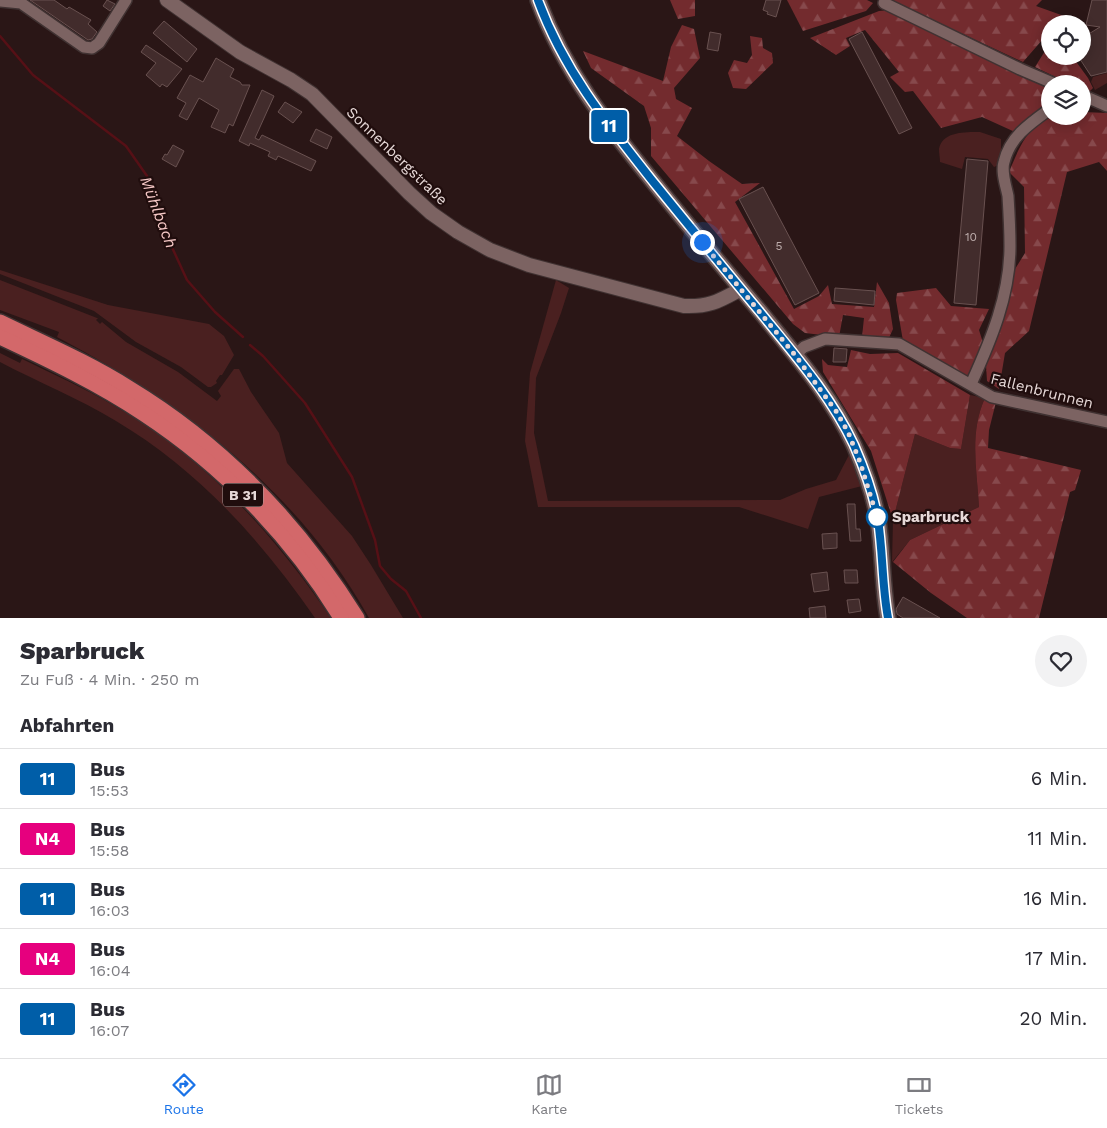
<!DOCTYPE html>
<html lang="de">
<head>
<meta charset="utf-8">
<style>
	body { margin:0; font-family:"Work Sans",sans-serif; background:#f2f2f3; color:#2b2b33; height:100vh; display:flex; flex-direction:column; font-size:19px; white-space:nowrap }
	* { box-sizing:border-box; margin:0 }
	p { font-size:16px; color:#7c7c81 }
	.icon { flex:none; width:28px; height:28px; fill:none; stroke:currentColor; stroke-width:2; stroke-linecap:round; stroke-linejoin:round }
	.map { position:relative; height:618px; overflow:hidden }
	.panel { display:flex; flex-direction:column; background:#fff; flex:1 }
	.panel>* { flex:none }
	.badge { padding:0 10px; border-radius:4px; font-size:18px; line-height:32px }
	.fabs { position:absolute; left:1041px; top:15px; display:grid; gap:10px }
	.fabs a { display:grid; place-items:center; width:50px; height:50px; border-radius:50%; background:#fff; box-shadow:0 2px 12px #0003; font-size:25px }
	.you { position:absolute; width:25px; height:25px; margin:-12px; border:4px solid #fff; border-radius:50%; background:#1a73e8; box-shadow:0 0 0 8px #1a73e833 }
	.map>.badge { position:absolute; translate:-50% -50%; box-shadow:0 0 0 2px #fff }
	h2 { padding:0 20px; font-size:19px; line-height:45px }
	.round { display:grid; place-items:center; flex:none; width:52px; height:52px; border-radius:26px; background:#f2f2f3 }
	.head { display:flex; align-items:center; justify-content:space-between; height:85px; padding:0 20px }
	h1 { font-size:24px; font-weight:800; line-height:38px }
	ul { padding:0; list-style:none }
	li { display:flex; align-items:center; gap:15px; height:60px; padding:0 20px; border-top:1px solid #e1e1e2 }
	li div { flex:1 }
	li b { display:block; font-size:19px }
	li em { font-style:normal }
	li .badge { min-width:55px; font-weight:700; text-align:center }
	.menu { display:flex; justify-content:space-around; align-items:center; height:70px; border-top:1px solid #e1e1e2; background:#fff; font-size:14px; color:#7c7c81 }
	.menu a { display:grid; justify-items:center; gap:2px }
	.menu .on { color:#1a73e8 }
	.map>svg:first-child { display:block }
	.grass { fill:#4a2020 }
	.forest { fill:url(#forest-firs) }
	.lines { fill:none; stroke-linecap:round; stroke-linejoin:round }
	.stream { stroke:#561016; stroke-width:2.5 }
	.building { fill:#422c2c; stroke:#695150 }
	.minor-casing { stroke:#403232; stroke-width:14 }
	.tertiary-casing { stroke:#403232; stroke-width:16 }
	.secondary-casing { stroke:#403232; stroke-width:18 }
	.trunk-casing { stroke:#403232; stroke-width:18 }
	.minor { stroke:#7c6362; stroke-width:11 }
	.tertiary { stroke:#7c6362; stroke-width:14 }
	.secondary { stroke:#7c6362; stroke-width:15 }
	.trunk { stroke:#d3686a; stroke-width:15 }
	.line-casing { stroke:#fff; stroke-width:11 }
	.line { stroke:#005ea8; stroke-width:8 }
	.walk { stroke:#e7d9d8; stroke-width:5; stroke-dasharray:0 9 }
	.stop-dot { fill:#fff; stroke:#005ea8; stroke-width:2.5 }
	.labels { text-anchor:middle; stroke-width:4.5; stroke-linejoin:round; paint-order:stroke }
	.number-label { font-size:12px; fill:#beaead }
	.shield { fill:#200d0d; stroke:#ab9c9b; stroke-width:1 }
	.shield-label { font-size:14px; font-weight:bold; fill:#e7d9d8 }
	.street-label { font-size:15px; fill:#e7d9d8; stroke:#200d0d }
	.stop-label { font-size:15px; font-weight:bold; fill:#e7d9d8; stroke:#200d0d; text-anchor:start }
	.water-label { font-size:16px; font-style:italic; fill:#f7c9c7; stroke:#200d0d }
</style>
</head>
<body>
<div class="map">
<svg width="1107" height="618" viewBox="0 0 1107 618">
	<defs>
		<pattern id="forest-firs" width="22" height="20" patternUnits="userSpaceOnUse" patternTransform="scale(1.25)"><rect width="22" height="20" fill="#732b2e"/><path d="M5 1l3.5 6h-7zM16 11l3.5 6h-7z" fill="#87494c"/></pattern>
	</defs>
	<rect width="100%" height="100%" fill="#2a1616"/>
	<g class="grass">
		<polygon points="1107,73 1107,83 1095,90 1091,82 1093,77"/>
		<path d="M980,132L1001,139V164L994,167L988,159L965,157L962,169L940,162C940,158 939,153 939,149C942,131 967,132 980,132Z"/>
		<polygon points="0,270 108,305 209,324 224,336 234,355 222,375 220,375 216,381 217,383 211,387 208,387 181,367 136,342 94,311 0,274"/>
		<path d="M0,280L97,318H98L96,320L100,324L102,322L126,342L178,372L217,401L221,396L218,391L234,369H239L251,392L279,433L287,463L352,536L371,565L403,618H369C299,492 183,403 57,337L59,332L0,310Z"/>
		<polygon points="556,280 569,288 561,313 536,378 534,433 548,501 780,500 806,489 836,480 849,455 862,486 819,497 808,529 739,507 538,507 525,441 530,373"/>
		<path d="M0,353L20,363L22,359C53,374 84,388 113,405C203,456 273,533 331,618H315C262,541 197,469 116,421C80,399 38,382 0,362Z"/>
		<path d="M970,395L985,398C969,433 977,470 979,507L910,540L892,562L893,520L915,434L950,448L961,449Z"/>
	</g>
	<g class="forest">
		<polygon points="670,0 695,0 695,16 678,19"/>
		<polygon points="787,0 867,0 873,3 866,11 803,31"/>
		<polygon points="890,0 1042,0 1036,6 1064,16 1057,24 1050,24 1050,31 1023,62"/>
		<polygon points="890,10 1050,86 1050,104 1015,132 982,117 941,128 913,91 905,92 890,77 899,72 865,30 846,38 850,46 836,55 810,38 879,11"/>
		<polygon points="682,25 694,29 700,58 674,88 676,99 692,108 677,136 709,161 742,184 760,183 735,202 794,309 819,296 828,285 832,304 874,307 877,282 889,303 893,329 888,340 862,337 864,318 843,315 839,337 805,333 793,324 651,156 651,128 644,106 591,68 583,51 663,81 671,47"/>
		<polygon points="750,36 762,38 763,48 772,53 773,63 746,89 733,88 728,73 734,60 747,63 752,55"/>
		<polygon points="1050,43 1050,56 1072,56 1088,78 1093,88 1089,92 1083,90 1082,84 1070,84 1035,67"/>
		<path d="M1083,112L1107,113V171L1099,162L1067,172L1029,331L1005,353L999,389L987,381L986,365L1006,307L1012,274L1025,253L1024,187L1009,172C1018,151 1027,125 1051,117C1060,114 1073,116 1082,116Z"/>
		<polygon points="936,288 951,306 989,309 979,330 984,346 967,377 903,341 896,300 897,293"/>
		<polygon points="851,350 870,354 898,353 970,395 961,449 950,448 915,434 893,520 871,451 823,372 822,359 828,365 847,367"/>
		<path d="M985,398L996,402L989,430L988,448L1081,470L1075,490L1070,492L1039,618H967L931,593L893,562L910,540L979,507C977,470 969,433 985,398Z"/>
	</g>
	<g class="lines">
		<g class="stream">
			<polyline points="0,36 33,75 126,146 147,176 165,232 187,280 215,312 243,337"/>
			<polyline points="250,345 263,356 305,403 352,477 375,540 380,566 391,579 406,591 421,618"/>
		</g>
	</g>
	<g class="building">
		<polygon points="30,0 54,0 67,9 69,7 91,20 88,24 97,32 92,39 88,40"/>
		<polygon points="107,0 115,4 110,11 103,6"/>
		<polygon points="766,0 781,0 776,17 767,14 768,12 763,10"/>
		<polygon points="1092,0 1107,0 1107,72 1091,76 1078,56 1082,56 1082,46 1087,35 1100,27 1086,25"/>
		<polygon points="164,21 197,49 187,62 153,33"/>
		<polygon points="710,32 721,34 718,51 707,49"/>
		<polygon points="862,32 912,128 899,134 849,39"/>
		<polygon points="146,45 182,69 167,87 162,84 160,87 146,75 156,63 141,52"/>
		<polygon points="216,58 234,69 230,77 240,82 242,85 250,85 233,126 229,124 225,133 211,127 219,110 199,98 187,120 179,116 186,103 177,98 190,75 203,82"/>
		<polygon points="262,90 274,96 255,138 259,140 262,135 316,161 311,171 278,156 276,160 268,156 270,152 250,143 249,146 239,141"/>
		<polygon points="285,102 302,112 293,123 278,112"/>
		<polygon points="316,129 332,137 327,149 310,141"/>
		<polygon points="173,145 184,151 176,167 162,159 165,154 167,155"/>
		<polygon points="967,159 988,161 976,305 954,303"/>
		<polygon points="763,187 819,293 795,305 739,199"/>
		<polygon points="835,288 875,291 874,305 834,301"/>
		<polygon points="834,348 847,349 846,362 833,362"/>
		<polygon points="847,504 855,504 856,529 860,529 861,541 850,541"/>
		<polygon points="837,533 837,548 823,549 822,534"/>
		<polygon points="844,570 857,570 858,583 845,583"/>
		<polygon points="827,572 829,590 814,592 811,574"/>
		<polygon points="903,597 940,618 903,618 897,614 896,609"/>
		<polygon points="859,599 861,611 849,613 847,600"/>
		<polygon points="825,606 826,618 810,618 809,608"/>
	</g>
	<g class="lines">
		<defs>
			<g id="minor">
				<polyline points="0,1 21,3 84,47 92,48 99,43 126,0"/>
				<polyline points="884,3 1020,69 1055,84"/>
				<polyline points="1082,95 1107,106"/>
				<polyline points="795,355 804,347 825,339 899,344 992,397 1107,422"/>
				<path d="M971,384C991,340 1010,295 1010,246C1010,230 1009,212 1008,196C1006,186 1001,172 1004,162C1010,137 1029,124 1050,109"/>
			</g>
			<path id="tertiary" d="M167,0L240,52L291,80L312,94L409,193L431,213L458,232L490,250L529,265L684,306C710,307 719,301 741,289"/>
			<path id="secondary" d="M538,0C564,71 608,126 655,184C690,228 727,272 763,315C796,356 832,397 854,445C864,468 874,495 878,520C883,552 882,585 888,618"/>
			<g id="trunk">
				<path d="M0,322C43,343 88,362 129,388C223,445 299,525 357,618"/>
				<path d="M0,337C49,360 99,384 144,414C223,466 292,537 341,618"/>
			</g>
		</defs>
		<use href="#minor" class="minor-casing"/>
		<use href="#tertiary" class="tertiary-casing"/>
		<use href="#secondary" class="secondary-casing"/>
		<use href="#trunk" class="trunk-casing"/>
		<use href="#minor" class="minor"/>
		<use href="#tertiary" class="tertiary"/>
		<use href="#secondary" class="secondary"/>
		<use href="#trunk" class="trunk"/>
	</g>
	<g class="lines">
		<defs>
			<path id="line" d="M538,0C564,71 608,125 655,184C690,227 725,270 760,312C794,354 831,396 854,445C864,468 874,495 878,520C883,553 882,586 888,618"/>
		</defs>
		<use href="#line" class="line-casing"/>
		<use href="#line" class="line"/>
		<polyline class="walk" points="702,242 795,355 836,411 848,432 860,462 878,520 877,517"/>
	</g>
	<circle class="stop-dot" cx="877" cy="517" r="10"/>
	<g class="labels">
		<g class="number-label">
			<text x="971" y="241">10</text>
			<text x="779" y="250">5</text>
		</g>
		<rect class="shield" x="223" y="483.5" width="40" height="23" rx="4"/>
		<g class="shield-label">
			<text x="243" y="500">B 31</text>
		</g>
		<g class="street-label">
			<text transform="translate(397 156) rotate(44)" y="5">Sonnenbergstraße</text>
			<text transform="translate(1042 391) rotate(14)" y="5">Fallenbrunnen</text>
		</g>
		<g class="stop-label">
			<text x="892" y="522">Sparbruck</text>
		</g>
		<g class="water-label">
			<text transform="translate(159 212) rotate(69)" y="6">Mühlbach</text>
		</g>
	</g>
</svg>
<div class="fabs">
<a><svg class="icon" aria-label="locate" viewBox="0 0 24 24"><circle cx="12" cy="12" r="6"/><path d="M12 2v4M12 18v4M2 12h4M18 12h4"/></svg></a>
<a><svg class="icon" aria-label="layers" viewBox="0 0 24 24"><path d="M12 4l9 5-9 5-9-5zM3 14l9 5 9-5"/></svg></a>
</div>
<div class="you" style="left:702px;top:242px"></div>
<b class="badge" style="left:609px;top:126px;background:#005ea8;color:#fff">11</b>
</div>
<section class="panel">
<div class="head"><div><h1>Sparbruck</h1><p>Zu Fuß · 4 Min. · 250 m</p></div><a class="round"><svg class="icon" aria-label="heart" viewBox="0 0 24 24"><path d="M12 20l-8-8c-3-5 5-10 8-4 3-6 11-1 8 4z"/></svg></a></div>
<h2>Abfahrten</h2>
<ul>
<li><span class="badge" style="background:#005ea8;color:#fff">11</span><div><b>Bus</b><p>15:53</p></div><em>6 Min.</em></li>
<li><span class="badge" style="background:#e6007e;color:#fff">N4</span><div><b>Bus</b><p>15:58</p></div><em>11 Min.</em></li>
<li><span class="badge" style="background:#005ea8;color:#fff">11</span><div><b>Bus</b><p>16:03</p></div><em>16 Min.</em></li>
<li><span class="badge" style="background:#e6007e;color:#fff">N4</span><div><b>Bus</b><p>16:04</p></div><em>17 Min.</em></li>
<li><span class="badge" style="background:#005ea8;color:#fff">11</span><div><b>Bus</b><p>16:07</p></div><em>20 Min.</em></li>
</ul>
</section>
<nav class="menu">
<a class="on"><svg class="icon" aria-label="directions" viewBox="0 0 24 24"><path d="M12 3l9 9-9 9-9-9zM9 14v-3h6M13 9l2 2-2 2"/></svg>Route</a>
<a><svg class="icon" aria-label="map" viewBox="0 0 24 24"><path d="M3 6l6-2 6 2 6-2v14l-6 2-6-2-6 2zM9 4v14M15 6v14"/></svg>Karte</a>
<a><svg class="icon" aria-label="tickets" viewBox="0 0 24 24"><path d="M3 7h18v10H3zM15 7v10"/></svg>Tickets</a>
</nav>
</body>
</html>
